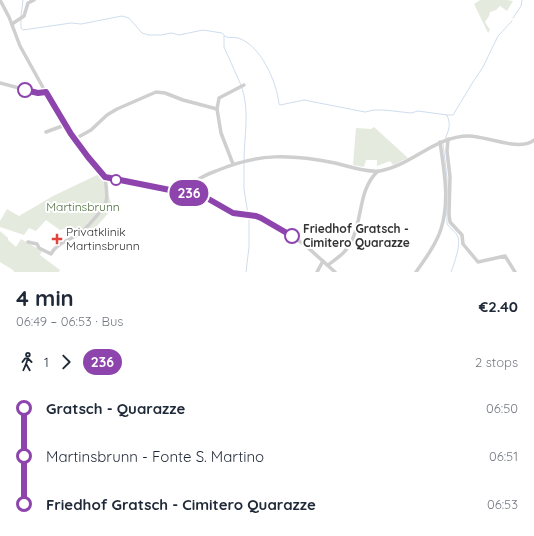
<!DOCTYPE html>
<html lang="en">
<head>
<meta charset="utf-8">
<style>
	body { margin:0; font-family:Quicksand,sans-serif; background:#f6f6f7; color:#1f2937; height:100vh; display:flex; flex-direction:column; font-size:15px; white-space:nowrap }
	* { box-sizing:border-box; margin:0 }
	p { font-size:13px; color:#747a83 }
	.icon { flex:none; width:22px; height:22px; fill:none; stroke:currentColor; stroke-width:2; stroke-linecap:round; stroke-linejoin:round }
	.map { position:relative; height:272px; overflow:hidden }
	.details { display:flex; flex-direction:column; background:#fff; flex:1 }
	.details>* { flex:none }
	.badge { padding:0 8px; border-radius:13px; font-size:14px; line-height:26px }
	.map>.badge { position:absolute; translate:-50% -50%; box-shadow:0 0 0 2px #fff }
	.legs { display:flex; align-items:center; gap:6px; height:44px; padding:0 16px; font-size:13px }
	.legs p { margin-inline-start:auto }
	.head { display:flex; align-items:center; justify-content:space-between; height:68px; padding:0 16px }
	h1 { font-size:22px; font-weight:700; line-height:30px }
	ul { padding:0 16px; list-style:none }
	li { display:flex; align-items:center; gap:14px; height:48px; font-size:15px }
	li i { display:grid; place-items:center; width:6px; height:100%; margin:0 5px; background:currentColor }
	li i::after { content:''; width:10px; height:10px; margin:-5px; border:3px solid; border-radius:50%; background:#fff }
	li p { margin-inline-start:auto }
	li:first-child i { background:linear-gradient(#0000 50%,currentColor 0) }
	li:last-child i { background:linear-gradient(currentColor 50%,#0000 0) }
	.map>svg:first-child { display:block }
	.green { fill:#e4ebde }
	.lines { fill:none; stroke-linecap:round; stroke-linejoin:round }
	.stream { stroke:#cfdded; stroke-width:1 }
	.street { stroke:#cfcfcf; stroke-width:3.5 }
	.line-1-casing { stroke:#fff; stroke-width:9 }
	.line-1 { stroke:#8e44ad; stroke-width:6 }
	.stop-1-dot { fill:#fff; stroke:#8e44ad; stroke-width:2 }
	.poi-dot { fill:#e2443b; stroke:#fff; stroke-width:1.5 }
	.labels { text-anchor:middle; stroke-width:4; stroke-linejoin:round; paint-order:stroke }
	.park-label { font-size:12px; fill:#4f6e40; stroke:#fff }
	.stop-label { font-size:12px; font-weight:bold; fill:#323232; stroke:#fff; text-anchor:start }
	.poi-label { font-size:12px; fill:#323232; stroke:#fff; text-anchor:start }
</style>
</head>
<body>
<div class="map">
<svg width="534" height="272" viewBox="0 0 534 272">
	<rect width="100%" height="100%" fill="#fff"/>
	<g class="green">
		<polygon points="480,0 507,0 513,1 507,11 500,6 496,10 490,12 489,16 485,22 490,30 488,33 474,4"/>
		<polygon points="374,127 408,158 393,165 390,161 377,166 377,160 366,160 364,167 353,165 356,128 371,129"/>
		<polygon points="99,174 102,177 113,208 87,237 70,227 60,230 46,220 36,231 29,228 24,235 0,227 0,221 7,209 19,216 53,196"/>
		<polygon points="0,231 8,238 8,240 16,247 21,239 42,251 40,255 60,270 59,272 14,272 13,270 0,262"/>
	</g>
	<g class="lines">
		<g class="stream">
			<polyline points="21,16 23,0"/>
			<polyline points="513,18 521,6 522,0"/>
			<path d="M21,19V28L23,30L71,23L81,24L122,16L129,18L142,33L149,35H161L171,33L179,35L203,30L222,33L226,37C230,38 235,37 238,38C261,45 277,83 279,104L280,105L304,100L365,112L374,110H384L411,113L418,111L447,115C451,125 449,130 445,139"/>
			<polyline points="224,36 224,47 241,85"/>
			<path d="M242,88C250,112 244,136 244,160"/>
			<polyline points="447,115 453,115 473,82 483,67 498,36 512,21"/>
			<path d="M443,143L447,178V224C450,228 456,232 458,237C461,245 454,264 451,272"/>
			<polyline points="244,163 244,189 248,214"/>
			<polyline points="246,272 249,247 249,217"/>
		</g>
		<g class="street">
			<polyline points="0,0 9,17 20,46 56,111 77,142 105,177"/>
			<polyline points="12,24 24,16 28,3 34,0"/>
			<polyline points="0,83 38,93 46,92"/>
			<polyline points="217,109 221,133 233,164"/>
			<polyline points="46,132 65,125"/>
			<polyline points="75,139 91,130 107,115 117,109 156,92 165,93 183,100 217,109 219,98 244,85"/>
			<polyline points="448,139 447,151 450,177 449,214 450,222 462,235 463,244 478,262 505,256 515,272"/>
			<path d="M105,177L196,195C210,198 220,208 233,213C242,217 252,214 261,218L292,236L305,245L335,272"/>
			<path d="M185,193C191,181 205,175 216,171C258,153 291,154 335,163C347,166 368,173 380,171C412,165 435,136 469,136C486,136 520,152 534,140"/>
			<path d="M28,242L37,244L39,248L51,254C56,244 68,240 78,235C84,231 104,209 106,202C108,195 106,185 105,177"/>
			<path d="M328,265C333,261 341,256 345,251C365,228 355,192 378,171"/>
			<polyline points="317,272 323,261"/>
			<path d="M416,272C426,258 436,244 441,229C450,201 444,170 440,142"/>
		</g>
	</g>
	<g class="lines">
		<defs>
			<polyline id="line-1" points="25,90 38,93 46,92 71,134 88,157 105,177 205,197 233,213 256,216 261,218 292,236"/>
		</defs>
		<use href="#line-1" class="line-1-casing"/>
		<use href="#line-1" class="line-1"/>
	</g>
	<g class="stop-1-dot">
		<circle cx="25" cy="90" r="7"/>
		<circle cx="116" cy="180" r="5"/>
		<circle cx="292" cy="236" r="7"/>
	</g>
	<path class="poi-dot" d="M55 233h4v4h4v4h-4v4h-4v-4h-4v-4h4z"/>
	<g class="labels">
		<g class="park-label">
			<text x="83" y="211">Martinsbrunn</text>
		</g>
		<g class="stop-label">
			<text x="303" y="233">Friedhof Gratsch -<tspan x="303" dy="14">Cimitero Quarazze</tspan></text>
		</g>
		<g class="poi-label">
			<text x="66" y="236">Privatklinik<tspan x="66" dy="14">Martinsbrunn</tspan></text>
		</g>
	</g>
</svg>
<b class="badge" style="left:189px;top:193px;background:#8e44ad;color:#fff">236</b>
</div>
<section class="details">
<div class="head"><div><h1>4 min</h1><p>06:49 – 06:53 · Bus</p></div><b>€2.40</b></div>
<div class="legs"><svg class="icon" aria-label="walk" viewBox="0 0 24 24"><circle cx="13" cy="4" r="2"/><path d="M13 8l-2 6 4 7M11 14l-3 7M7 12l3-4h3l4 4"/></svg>1<svg class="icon" aria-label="forward" viewBox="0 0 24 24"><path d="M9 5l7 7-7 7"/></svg><b class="badge" style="background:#8e44ad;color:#fff">236</b><p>2 stops</p></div>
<ul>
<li><i style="color:#8e44ad"></i><b>Gratsch - Quarazze</b><p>06:50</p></li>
<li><i style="color:#8e44ad"></i><span>Martinsbrunn - Fonte S. Martino</span><p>06:51</p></li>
<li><i style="color:#8e44ad"></i><b>Friedhof Gratsch - Cimitero Quarazze</b><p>06:53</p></li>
</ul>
</section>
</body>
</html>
